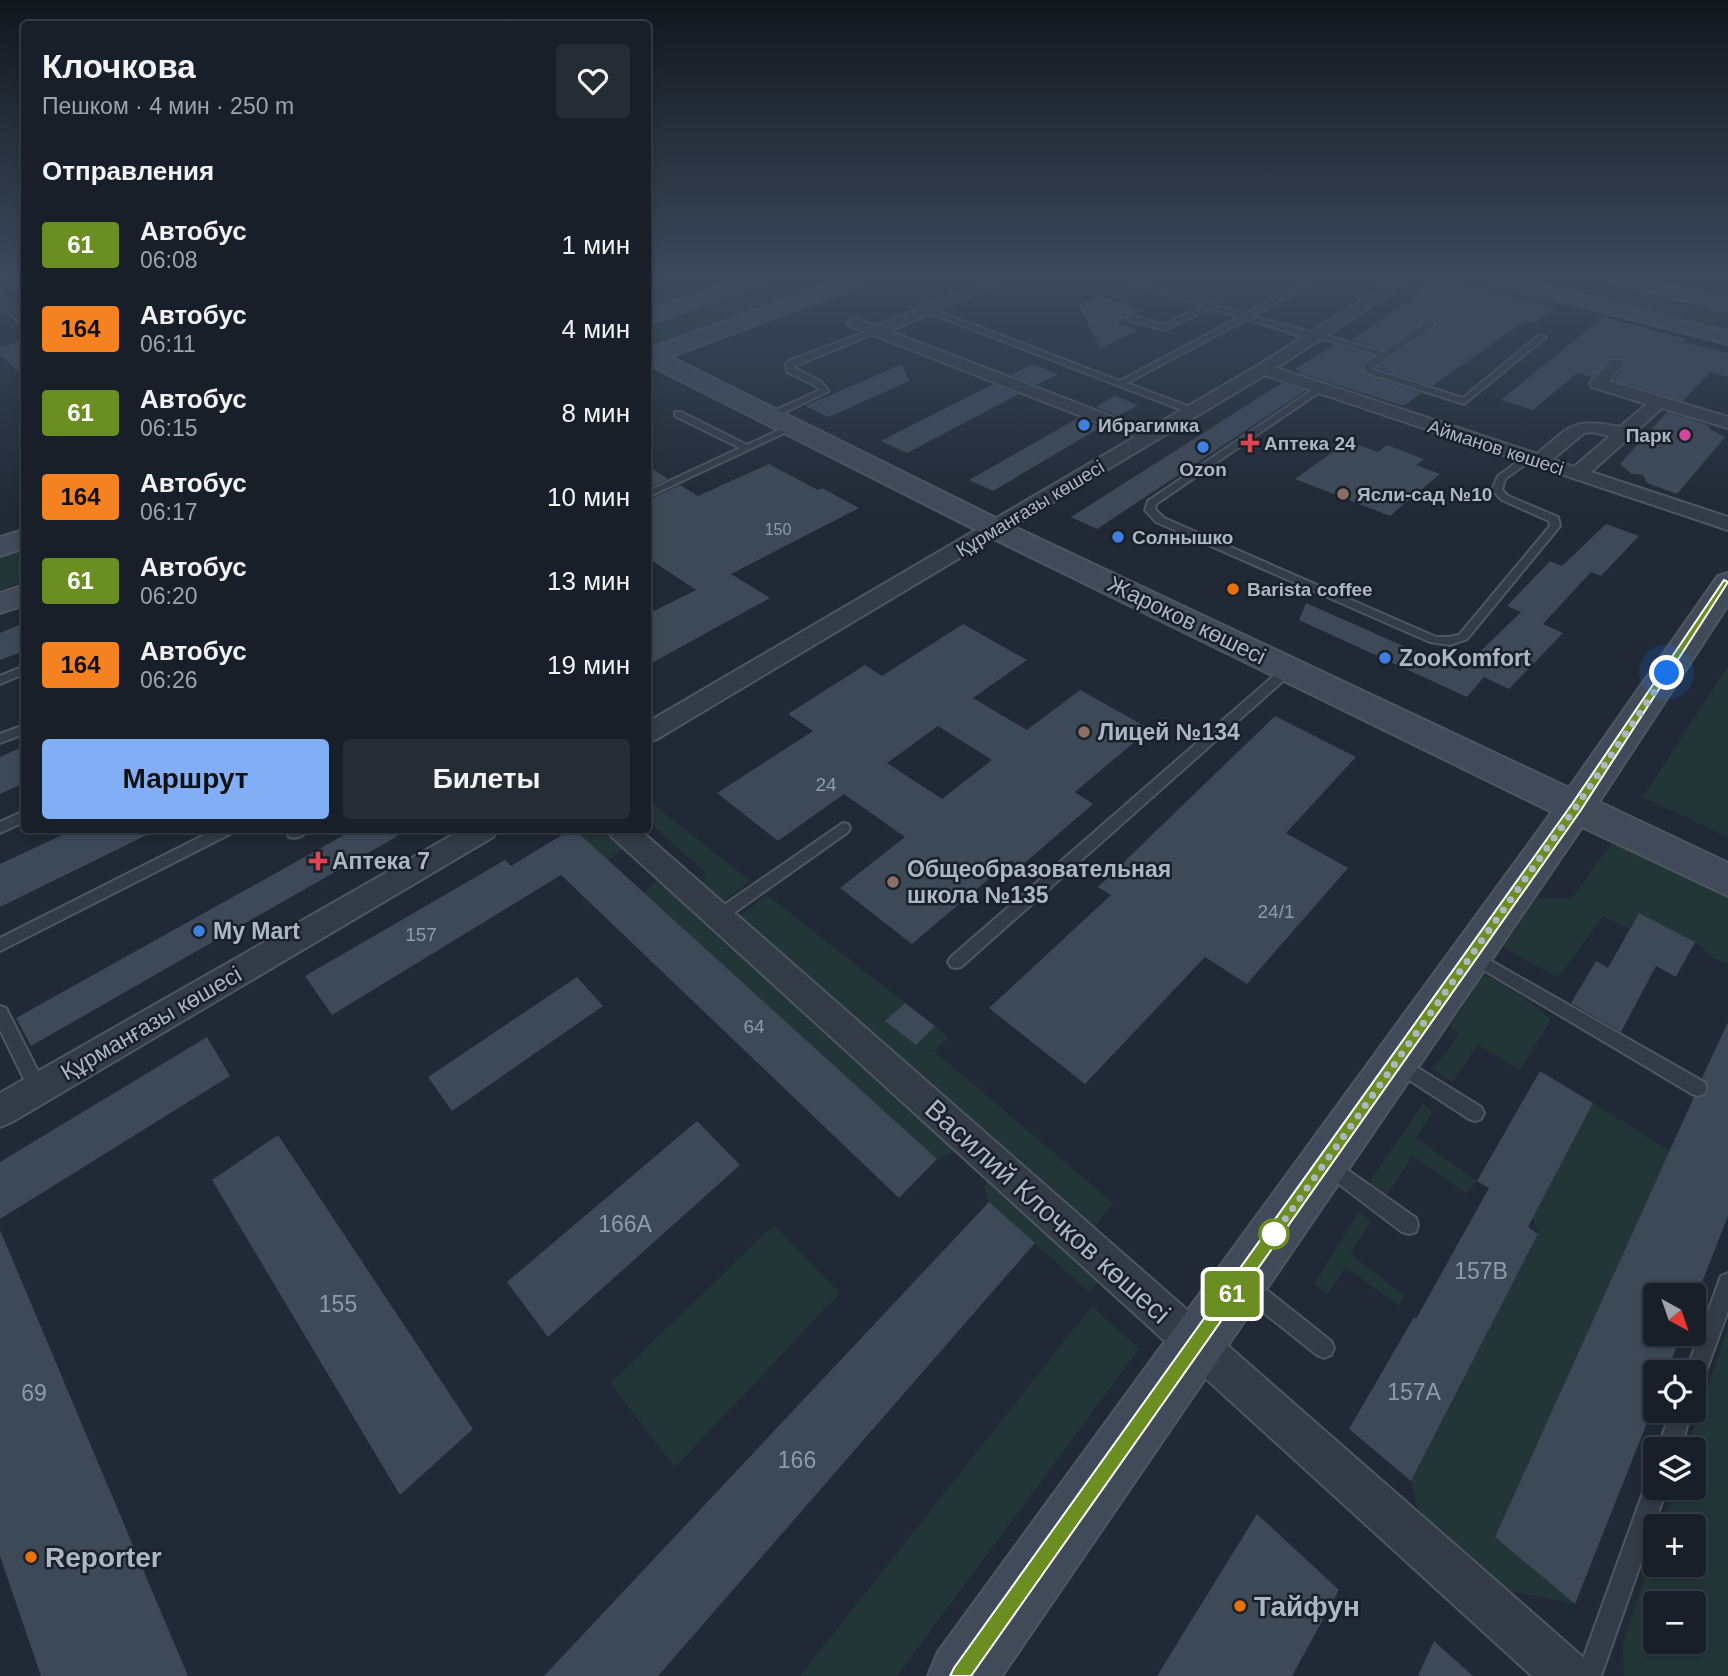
<!DOCTYPE html>
<html lang="ru">
<head>
<meta charset="utf-8">
<style>
	body { margin:0; font-family:Arial,sans-serif; background:#252c34; color:#f1f3f6; height:100vh; display:flex; flex-direction:column; font-size:26px; white-space:nowrap }
	* { box-sizing:border-box; margin:0 }
	p { font-size:23px; color:#9fa2a8 }
	.icon { flex:none; width:38px; height:38px; fill:none; stroke:currentColor; stroke-width:2; stroke-linecap:round; stroke-linejoin:round }
	.map { position:relative; flex:1; overflow:hidden }
	.details { position:absolute; left:21px; top:21px; width:630px; height:812px; display:flex; flex-direction:column; background:#181f28; border-radius:7px; box-shadow:0 4px 10px #0003,0 0 0 2px #363d45 }
	.details>* { flex:none }
	.badge { padding:0 14px; border-radius:5px; font-size:24px; line-height:46px }
	.needle { width:46px; rotate:140deg }
	.buttons { position:absolute; left:1643px; top:1283px; display:grid; gap:14px }
	.buttons a { display:grid; place-items:center; width:63px; height:63px; border-radius:7px; background:#181f28; box-shadow:0 4px 10px #0003,0 0 0 2px #363d45; font-size:35px }
	.you { position:absolute; width:35px; height:35px; margin:-18px; border:5px solid #fff; border-radius:50%; background:#1a73e8; box-shadow:0 0 0 10px #1a73e833 }
	.map>.badge { position:absolute; translate:-50% -50%; box-shadow:0 0 0 4px #fff }
	h2 { padding:0 21px; font-size:26px; line-height:63px }
	.round { display:grid; place-items:center; flex:none; width:74px; height:74px; border-radius:7px; background:#252c34 }
	.headline { display:flex; align-items:center; justify-content:space-between; height:119px; padding:0 21px }
	h1 { font-size:33px; font-weight:600; line-height:52px }
	.action { display:flex; gap:14px; margin-top:auto; padding:14px 21px }
	.action a { flex:1; height:80px; border-radius:7px; background:#81aef5; color:#111; font-size:28px; font-weight:600; line-height:80px; text-align:center }
	.action a+a { background:#252c34; color:#f1f3f6 }
	ul { padding:0; list-style:none }
	li { display:flex; align-items:center; gap:21px; height:84px; padding:0 21px }
	li div { flex:1 }
	li b { display:block; font-size:26px }
	li em { font-style:normal }
	li .badge { min-width:77px; font-weight:700; text-align:center }
	.map>svg:first-child { display:block }
	.green { fill:#233637; fill-rule:evenodd }
	.building { fill:#3e4958; fill-rule:evenodd }
	.lines { fill:none; stroke-linecap:round; stroke-linejoin:round }
	.lane-casing { stroke:#4e5661; stroke-width:4 }
	.street-casing { stroke:#4e5661; stroke-width:4 }
	.secondary-casing { stroke:#4e5661; stroke-width:4 }
	.lane { fill:#333b46; fill-rule:evenodd }
	.street { fill:#333b46; fill-rule:evenodd }
	.secondary { fill:#414a59; fill-rule:evenodd }
	.line { fill:#6b8e23; stroke:#fff; stroke-width:2 }
	.walk { stroke:#adb6c3; stroke-width:7; stroke-dasharray:0 12.6 }
	.shop-dot { fill:#3f7fe0; stroke:#19202a; stroke-width:2.5 }
	.hotel-dot { fill:#d1479c; stroke:#19202a; stroke-width:2.5 }
	.health-dot { fill:#e0444e; stroke:#19202a; stroke-width:2.5 }
	.education-dot { fill:#8d6e63; stroke:#19202a; stroke-width:2.5 }
	.food-dot { fill:#e8710a; stroke:#19202a; stroke-width:2.5 }
	.stop-dot { fill:#fff; stroke:#6b8e23; stroke-width:3.5 }
	.labels { text-anchor:middle; stroke-width:5; stroke-linejoin:round; paint-order:stroke }
	.far-number-label { font-size:16px; fill:#919ba8 }
	.far-poi-label { font-size:19px; font-weight:bold; fill:#adb6c3; stroke:#19202a; text-anchor:start }
	.far-street-label { font-size:19px; fill:#adb6c3; stroke:#19202a }
	.number-label { font-size:19px; fill:#919ba8 }
	.street-label { font-size:23px; fill:#adb6c3; stroke:#19202a }
	.poi-label { font-size:23px; font-weight:bold; fill:#adb6c3; stroke:#19202a; text-anchor:start }
	.near-number-label { font-size:23px; fill:#919ba8 }
	.near-street-label { font-size:28px; fill:#adb6c3; stroke:#19202a }
	.near-poi-label { font-size:28px; font-weight:bold; fill:#adb6c3; stroke:#19202a; text-anchor:start }
</style>
</head>
<body>
<div class="map">
<svg width="1728" height="1676" viewBox="0 0 1728 1676">
	<rect width="100%" height="100%" fill="#202935"/>
	<g class="green">
		<polygon points="648,277 741,277 648,310"/>
		<polygon points="787,277 846,277 655,346 648,343 648,327"/>
		<polygon points="1506,277 1591,277 1728,311 1728,333"/>
		<polygon points="24,544 24,581 0,590 0,553"/>
		<polygon points="1728,666 1728,837 1643,797"/>
		<polygon points="648,800 750,881 720,904 700,886 706,873 648,821"/>
		<polygon points="575,830 605,830 625,848 608,860"/>
		<polygon points="1611,844 1625,848 1728,898 1728,964 1714,958 1695,942 1639,913 1629,929 1603,916 1558,978 1503,947 1537,898 1571,899"/>
		<polygon points="661,877 965,1149 937,1159 644,892"/>
		<polygon points="767,895 905,1003 885,1021 916,1045 935,1026 948,1037 934,1051 1113,1203 1088,1237 735,920"/>
		<polygon points="1484,974 1516,992 1551,1019 1520,1070 1478,1045 1452,1082 1433,1069 1459,1034 1450,1026"/>
		<polygon points="1593,1103 1670,1151 1495,1537 1575,1604 1501,1589 1417,1509 1411,1481 1538,1235 1533,1218"/>
		<polygon points="1423,1104 1433,1111 1416,1138 1477,1181 1467,1194 1412,1156 1387,1195 1369,1182"/>
		<polygon points="993,1172 1105,1273 1090,1293 989,1202 984,1188"/>
		<polygon points="1359,1212 1371,1221 1350,1254 1405,1296 1399,1306 1346,1267 1328,1294 1314,1284"/>
		<polygon points="774,1225 840,1293 675,1467 610,1383"/>
		<polygon points="1092,1306 1139,1349 897,1676 800,1676"/>
		<path d="M1728,1327V1676H1624L1623,1644L1655,1545L1656,1564H1694V1526H1662L1675,1488H1694V1449H1687ZM1694,1603V1642H1656V1603Z"/>
	</g>
	<g class="building">
		<polygon points="1439,277 1471,284 1469,285 1555,308 1535,323 1525,321 1432,386 1377,368 1435,328 1436,320 1427,320 1383,349 1351,340 1419,294 1413,292"/>
		<polygon points="1100,296 1144,311 1131,314 1118,323 1138,330 1100,349 1079,305"/>
		<polygon points="1603,317 1686,339 1683,342 1728,353 1728,377 1710,372 1683,401 1614,380 1627,363 1622,357 1610,357 1592,377 1577,373 1533,410 1501,400"/>
		<polygon points="24,340 24,378 0,354 0,347"/>
		<polygon points="1335,345 1372,356 1361,364 1363,374 1421,393 1404,406 1299,373 1301,371 1294,369"/>
		<polygon points="902,364 909,381 829,417 805,406"/>
		<polygon points="1033,364 1058,374 1037,385 1011,375"/>
		<polygon points="1282,383 1305,391 1097,529 1071,517"/>
		<polygon points="993,384 1019,394 907,453 881,441"/>
		<polygon points="1115,396 1138,405 1118,416 1096,407"/>
		<polygon points="1667,412 1708,425 1711,430 1725,437 1677,494 1647,483 1643,475 1632,474 1620,464"/>
		<polygon points="1078,418 1101,427 993,491 969,480"/>
		<polygon points="1348,441 1378,452 1387,445 1424,459 1416,465 1440,474 1390,516 1295,479"/>
		<polygon points="769,464 818,490 822,488 859,508 731,574 770,598 648,665 648,614 696,590 648,558 648,500 680,485 698,496"/>
		<polygon points="648,466 668,479 648,488"/>
		<polygon points="1606,524 1639,536 1601,576 1591,572 1543,624 1563,633 1509,689 1484,677 1467,697 1299,620 1306,603 1460,671 1521,612 1507,606 1550,561 1562,566"/>
		<polygon points="24,623 24,651 0,660 0,633"/>
		<path d="M963,624L1027,660L973,698L1027,730L1080,690L1150,729L1075,792L1093,804L1020,867L1011,860L912,944L840,888L905,837L844,794L778,841L717,793L813,731L788,714L865,665L882,676ZM938,726L992,760L942,799L887,763Z"/>
		<polygon points="1275,716 1356,757 1286,833 1348,868 1247,984 1205,957 1085,1084 989,1008 1111,895 1098,887"/>
		<polygon points="24,746 24,783 0,794 0,757"/>
		<polygon points="73,830 157,830 0,907 0,864"/>
		<polygon points="353,830 408,830 31,1046 16,1018"/>
		<polygon points="570,830 575,830 937,1159 899,1198 561,875 332,1015 305,976 505,860 511,866"/>
		<polygon points="1639,913 1695,942 1676,977 1656,966 1621,1032 1571,1003 1596,961 1608,968"/>
		<polygon points="577,977 603,1006 452,1111 428,1077"/>
		<polygon points="905,1003 935,1026 916,1045 885,1021"/>
		<polygon points="1728,1022 1728,1216 1697,1295 1656,1295 1656,1334 1682,1334 1666,1372 1656,1372 1656,1400 1575,1604 1495,1537 1694,1097 1705,1096 1709,1089 1702,1078"/>
		<polygon points="207,1037 230,1076 0,1219 0,1162"/>
		<polygon points="1540,1071 1593,1103 1528,1227 1538,1234 1411,1481 1349,1429 1414,1317 1416,1319 1489,1188 1477,1181"/>
		<polygon points="697,1121 740,1165 548,1337 507,1282"/>
		<polygon points="278,1135 473,1429 400,1495 212,1180"/>
		<polygon points="989,1202 1035,1243 658,1676 544,1676"/>
		<polygon points="0,1230 188,1676 41,1676 0,1556"/>
		<polygon points="1257,1514 1339,1590 1292,1676 1157,1676"/>
		<polygon points="1434,1641 1473,1676 1418,1676"/>
	</g>
	<g class="lines">
		<defs>
			<g id="lane">
				<polygon points="0,277 14,277 0,281"/>
				<path d="M1113,277H1122L1245,314L1316,277H1323L1252,316C1296,329 1340,339 1383,352L1428,322H1434V326L1371,369L1463,398L1539,335L1546,337L1464,404L1364,372V364L1378,355L1328,340L1310,339L1247,319L1127,383L1195,409L1196,411L1192,414L922,310L929,308L1120,381L1240,317L1210,308L1164,330L1129,320L1128,318L1132,316L1163,325L1203,306Z"/>
				<polygon points="1357,277 1366,277 1397,286 1393,288"/>
				<polygon points="873,329 880,331 793,367 820,381 829,391 773,418 767,418 767,414 820,390 814,385 787,372 786,364 791,360"/>
				<polygon points="1318,386 1325,388 1156,504 1155,509 1164,518 1436,637 1449,637 1459,635 1550,526 1549,521 1502,500 1492,490 1498,476 1525,456 1531,456 1531,460 1505,479 1502,490 1508,496 1558,517 1560,526 1467,639 1450,645 1430,642 1156,522 1145,510 1148,501"/>
				<polygon points="675,412 681,412 747,445 790,425 797,427 648,497 648,491 740,448 675,416"/>
				<polygon points="1289,665 1293,666 1293,672 961,967 956,968 951,967 948,962 951,957 1285,666"/>
				<polygon points="24,666 24,674 0,684 0,676"/>
				<polygon points="24,725 24,734 0,743 0,734"/>
				<polygon points="24,811 24,822 0,833 0,822"/>
				<polygon points="843,823 848,824 850,828 848,832 724,920 714,920 712,916 714,912"/>
				<polygon points="214,830 232,830 230,834 0,951 0,938"/>
				<path d="M289,830H308C304,836 296,839 289,837L287,833Z"/>
				<polygon points="1472,950 1704,1082 1707,1088 1704,1094 1698,1096 1692,1094 1467,960 1464,956 1467,952"/>
				<polygon points="0,1006 6,1008 44,1083 47,1089 44,1095 38,1097 32,1095 0,1030"/>
				<polygon points="1397,1055 1481,1107 1484,1113 1481,1119 1475,1121 1469,1119 1391,1068 1389,1063 1391,1058"/>
				<polygon points="1329,1157 1416,1218 1418,1225 1416,1232 1409,1234 1402,1232 1323,1172 1320,1166 1323,1160"/>
				<polygon points="1728,1273 1728,1311 1701,1385 1694,1388 1694,1372 1686,1372 1721,1276"/>
				<polygon points="1247,1277 1254,1280 1331,1341 1334,1348 1331,1355 1324,1358 1317,1355 1240,1294 1237,1287 1240,1280"/>
				<polygon points="1671,1410 1692,1410 1680,1449 1658,1449"/>
				<polygon points="1656,1476 1656,1488 1667,1488 1601,1676 1577,1676 1645,1487 1648,1479"/>
			</g>
			<g id="street">
				<path d="M997,277H1015L889,331L1147,430L1257,366L1399,277H1415L1276,368L1537,454C1572,425 1572,418 1620,427L1647,404L1592,387L1590,383L1610,360H1622L1624,363L1609,381L1728,417V428L1662,408L1591,472L1728,517V530L1265,375L657,739L648,741V722L1135,437L850,326L847,323L855,318L876,326ZM1592,432L1610,436L1574,467L1553,459L1584,433Z"/>
				<polygon points="0,295 24,312 24,323 19,322 0,306"/>
				<polygon points="461,830 497,830 493,837 12,1122 0,1127 0,1093"/>
				<polygon points="608,830 640,830 1585,1659 1592,1676 1532,1676 612,837"/>
			</g>
			<g id="secondary">
				<polygon points="748,277 775,277 772,281 648,324 648,311"/>
				<polygon points="848,277 875,277 872,281 670,357 1006,523 1569,788 1718,576 1728,573 1728,605 1599,802 1728,863 1728,896 1582,827 1002,1676 928,1676 938,1652 1552,812 986,535 648,364 648,349"/>
				<polygon points="1479,277 1510,277 1728,332 1728,344 1482,281"/>
				<polygon points="1601,277 1633,277 1728,299 1728,311 1604,281"/>
				<polygon points="24,530 24,548 0,556 0,537"/>
				<polygon points="24,585 24,605 0,613 0,593"/>
			</g>
		</defs>
		<use href="#lane" class="lane-casing"/>
		<use href="#street" class="street-casing"/>
		<use href="#secondary" class="secondary-casing"/>
		<use href="#lane" class="lane"/>
		<use href="#street" class="street"/>
		<use href="#secondary" class="secondary"/>
	</g>
	<linearGradient id="sky" x2="0" y2="1"><stop stop-color="#12171d"/><stop offset="0.54" stop-color="#3c495c"/><stop offset="1" stop-color="#3c495c" stop-opacity="0"/></linearGradient>
	<rect width="1728" height="511" fill="url(#sky)"/>
	<polygon class="line" points="1724,580 1728,582 1581,810 971,1676 950,1676 954,1668 1572,804"/>
	<g class="lines">
		<polyline class="walk" points="1274,1234 1269,1242 1576,807 1667,673"/>
	</g>
	<g class="shop-dot">
		<circle cx="1084" cy="425" r="7"/>
		<circle cx="1203" cy="447" r="7"/>
		<circle cx="1118" cy="537" r="7"/>
		<circle cx="1385" cy="658" r="7"/>
		<circle cx="199" cy="931" r="7"/>
	</g>
	<circle class="hotel-dot" cx="1685" cy="435" r="7"/>
	<g class="health-dot">
		<path d="M1246.5 432.5h7v7h7v7h-7v7h-7v-7h-7v-7h7z"/>
		<path d="M314.5 850.5h7v7h7v7h-7v7h-7v-7h-7v-7h7z"/>
	</g>
	<g class="education-dot">
		<circle cx="1343" cy="494" r="7"/>
		<circle cx="1084" cy="732" r="7"/>
		<circle cx="893" cy="882" r="7"/>
	</g>
	<g class="food-dot">
		<circle cx="1233" cy="589" r="7"/>
		<circle cx="31" cy="1557" r="7"/>
		<circle cx="1240" cy="1606" r="7"/>
	</g>
	<circle class="stop-dot" cx="1274" cy="1234" r="14"/>
	<g class="labels">
		<g class="far-number-label">
			<text x="778" y="535">150</text>
		</g>
		<g class="far-poi-label">
			<text x="1098" y="432">Ибрагимка</text>
			<text x="1671" y="442" text-anchor="end">Парк</text>
			<text x="1264" y="450">Аптека 24</text>
			<text x="1203" y="476" text-anchor="middle">Ozon</text>
			<text x="1357" y="501">Ясли-сад №10</text>
			<text x="1132" y="544">Солнышко</text>
			<text x="1247" y="596">Barista coffee</text>
		</g>
		<g class="far-street-label">
			<text transform="translate(1496 447) rotate(18)" y="7">Айманов көшесі</text>
			<text transform="translate(1030 508) rotate(-31)" y="7">Құрманғазы көшесі</text>
		</g>
		<g class="number-label">
			<text x="826" y="791">24</text>
			<text x="1276" y="918">24/1</text>
			<text x="421" y="941">157</text>
			<text x="754" y="1033">64</text>
		</g>
		<g class="street-label">
			<text transform="translate(1187 620) rotate(26)" y="8">Жароков көшесі</text>
			<text transform="translate(151 1023) rotate(-30)" y="8">Құрманғазы көшесі</text>
		</g>
		<g class="poi-label">
			<text x="1399" y="666">ZooKomfort</text>
			<text x="1098" y="740">Лицей №134</text>
			<text x="332" y="869">Аптека 7</text>
			<text x="907" y="877">Общеобразовательная<tspan x="907" dy="26">школа №135</tspan></text>
			<text x="213" y="939">My Mart</text>
		</g>
		<g class="near-number-label">
			<text x="625" y="1232">166А</text>
			<text x="1481" y="1279">157В</text>
			<text x="338" y="1312">155</text>
			<text x="1414" y="1400">157А</text>
			<text x="34" y="1401">69</text>
			<text x="797" y="1468">166</text>
		</g>
		<g class="near-street-label">
			<text transform="translate(1048 1211) rotate(42)" y="10">Василий Клочков көшесі</text>
		</g>
		<g class="near-poi-label">
			<text x="45" y="1567">Reporter</text>
			<text x="1254" y="1616">Тайфун</text>
		</g>
	</g>
</svg>
<div class="buttons">
<a><svg class="needle" viewBox="-14 -14 28 28"><path d="M0-13l5 13h-10z" fill="#e53935"/><path d="M0 13l5-13h-10z" fill="#9fa2a8"/></svg></a>
<a><svg class="icon" aria-label="locate" viewBox="0 0 24 24"><circle cx="12" cy="12" r="6"/><path d="M12 2v4M12 18v4M2 12h4M18 12h4"/></svg></a>
<a><svg class="icon" aria-label="layers" viewBox="0 0 24 24"><path d="M12 4l9 5-9 5-9-5zM3 14l9 5 9-5"/></svg></a>
<a>+</a>
<a>−</a>
</div>
<div class="you" style="left:1667px;top:673px"></div>
<b class="badge" style="left:1232px;top:1294px;background:#6b8e23;color:#fff">61</b>
<section class="details">
<div class="headline"><div><h1>Клочкова</h1><p>Пешком · 4 мин · 250 m</p></div><a class="round"><svg class="icon" aria-label="heart" viewBox="0 0 24 24"><path d="M12 20l-8-8c-3-5 5-10 8-4 3-6 11-1 8 4z"/></svg></a></div>
<h2>Отправления</h2>
<ul>
<li><span class="badge" style="background:#6b8e23;color:#fff">61</span><div><b>Автобус</b><p>06:08</p></div><em>1 мин</em></li>
<li><span class="badge" style="background:#f58220;color:#111">164</span><div><b>Автобус</b><p>06:11</p></div><em>4 мин</em></li>
<li><span class="badge" style="background:#6b8e23;color:#fff">61</span><div><b>Автобус</b><p>06:15</p></div><em>8 мин</em></li>
<li><span class="badge" style="background:#f58220;color:#111">164</span><div><b>Автобус</b><p>06:17</p></div><em>10 мин</em></li>
<li><span class="badge" style="background:#6b8e23;color:#fff">61</span><div><b>Автобус</b><p>06:20</p></div><em>13 мин</em></li>
<li><span class="badge" style="background:#f58220;color:#111">164</span><div><b>Автобус</b><p>06:26</p></div><em>19 мин</em></li>
</ul>
<div class="action"><a>Маршрут</a><a>Билеты</a></div>
</section>
</div>
</body>
</html>
